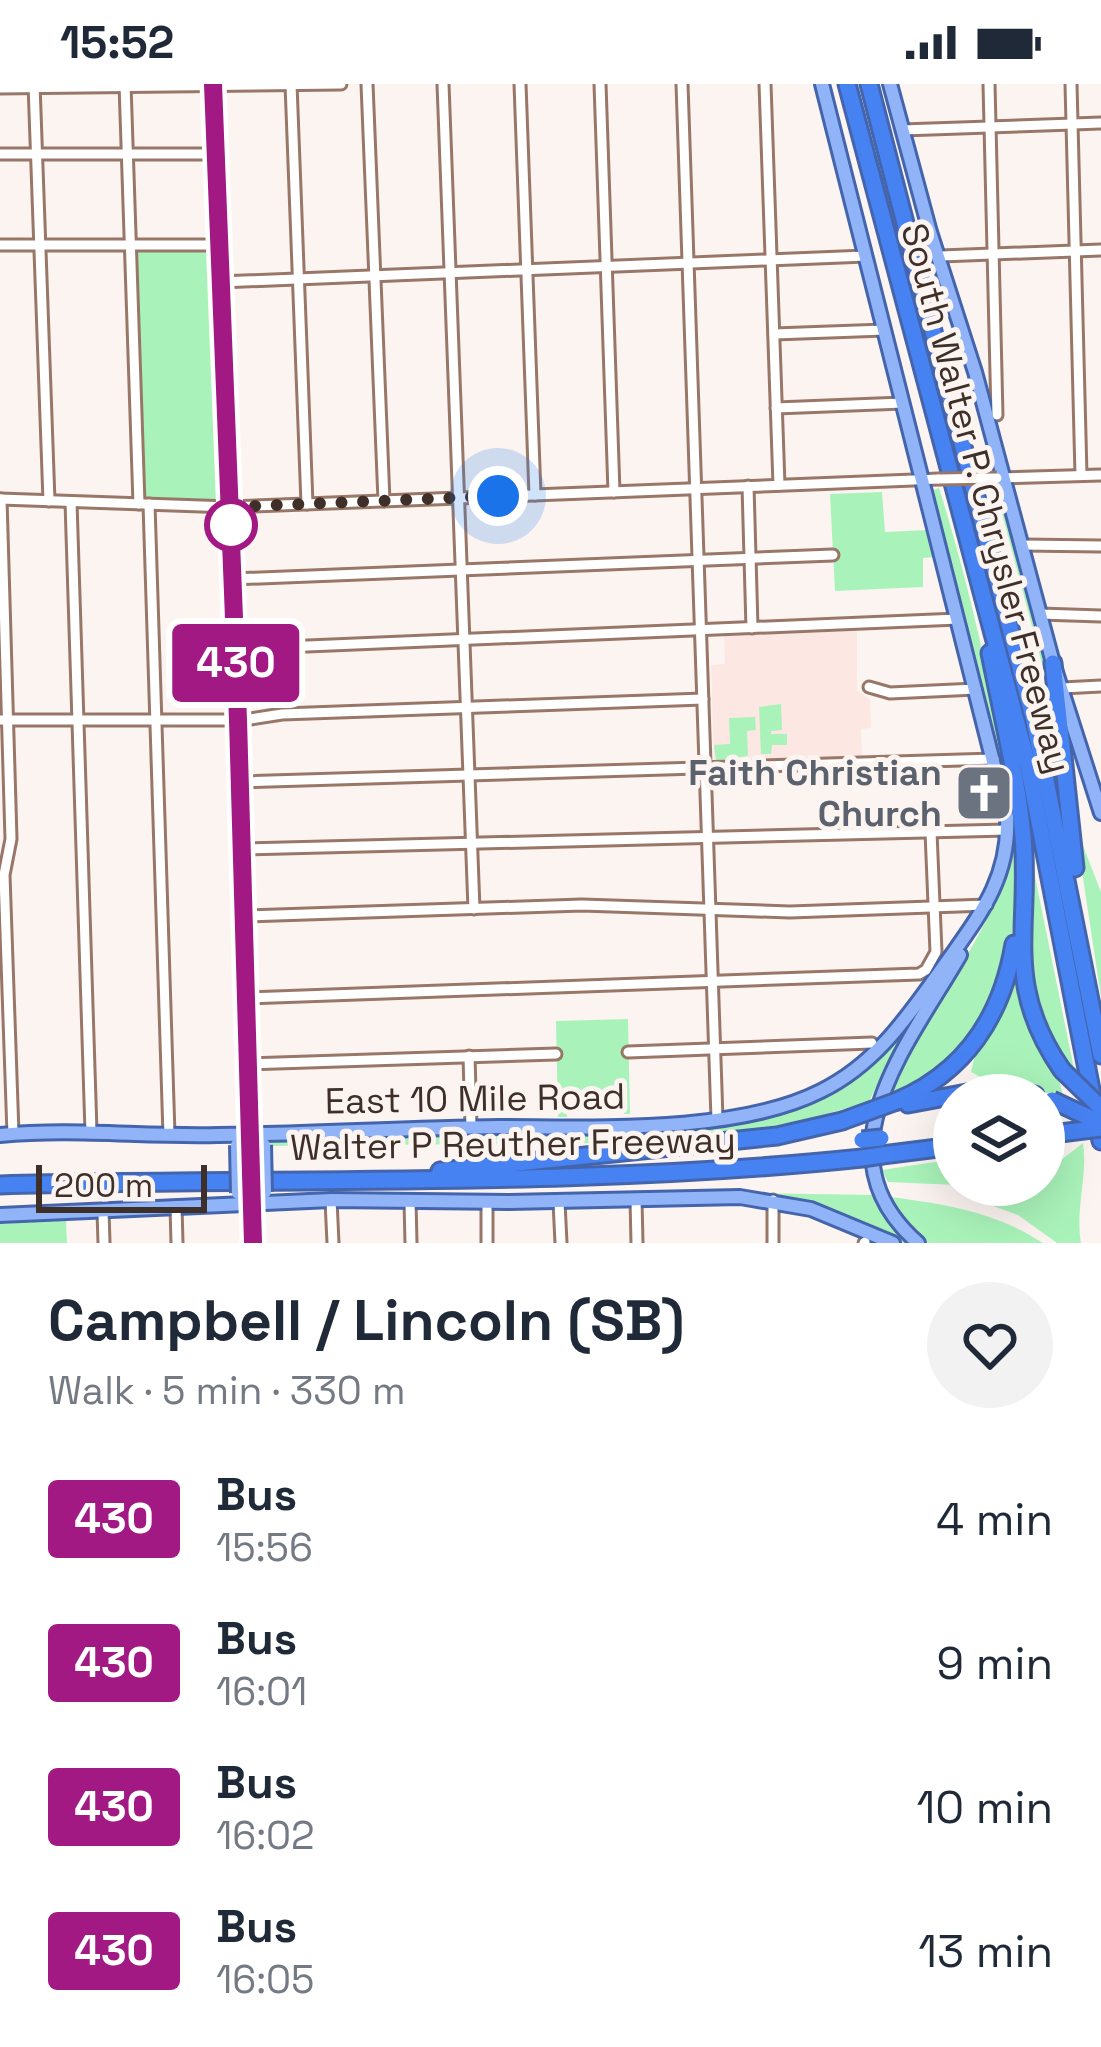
<!DOCTYPE html>
<html lang="en">
<head>
<meta charset="utf-8">
<style>
	body { margin:0; font-family:"Space Grotesk",sans-serif; background:#f2f2f3; color:#1f2937; height:100vh; display:flex; flex-direction:column; font-size:45px; white-space:nowrap }
	* { box-sizing:border-box; margin:0 }
	p { font-size:39px; color:#747a83 }
	.icon { flex:none; width:66px; height:66px; fill:none; stroke:currentColor; stroke-width:2; stroke-linecap:round; stroke-linejoin:round }
	.map { position:relative; height:1159px; overflow:hidden }
	.drawer { display:flex; flex-direction:column; background:#fff; flex:1 }
	.drawer>* { flex:none }
	.badge { padding:0 24px; border-radius:9px; font-size:42px; line-height:78px }
	.fabs { position:absolute; left:933px; top:990px; display:grid; gap:24px }
	.fabs a { display:grid; place-items:center; width:132px; height:132px; border-radius:50%; background:#fff; box-shadow:0 12px 48px #0002; font-size:60px }
	.scale { position:absolute; left:36px; bottom:30px; width:171px; box-sizing:border-box; padding-left:12px; border:6px solid #3e2f29; border-top:0; font-size:33px; line-height:42px; white-space:nowrap; color:#3e2f29; -webkit-text-stroke:9px #fcf4f1; paint-order:stroke }
	.you { position:absolute; width:60px; height:60px; margin:-30px; border:9px solid #fff; border-radius:50%; background:#1a73e8; box-shadow:0 0 0 18px #1a73e833 }
	.map>.badge { position:absolute; translate:-50% -50%; box-shadow:0 0 0 6px #fff }
	.round { display:grid; place-items:center; flex:none; width:126px; height:126px; border-radius:63px; background:#f2f2f3 }
	.overview { display:flex; align-items:center; justify-content:space-between; height:204px; padding:0 48px }
	h1 { font-size:57px; font-weight:700; line-height:90px }
	ul { padding:0; list-style:none }
	li { display:flex; align-items:center; gap:36px; height:144px; padding:0 48px }
	li div { flex:1 }
	li b { display:block; font-size:45px }
	li em { font-style:normal }
	li .badge { min-width:132px; font-weight:700; text-align:center }
	.status { display:flex; justify-content:space-between; align-items:center; height:84px; padding:0 60px; background:#fff; direction:ltr }
	.status svg { height:33px; fill:currentColor }
	.map>svg:first-child { display:block }
	.education { fill:#fce7e2 }
	.green { fill:#a9f3ba }
	.lines { fill:none; stroke-linecap:round; stroke-linejoin:round }
	.minor-casing { stroke:#987768; stroke-width:15 }
	.major-casing { stroke:#4465ac; stroke-width:18 }
	.highway-casing { stroke:#4465ac; stroke-width:21 }
	.minor { stroke:#fff; stroke-width:9 }
	.major { stroke:#91b4f8; stroke-width:12 }
	.highway { stroke:#4782f3; stroke-width:15 }
	.minor-bridge-casing { stroke:#987768; stroke-width:15; stroke-linecap:butt }
	.major-bridge-casing { stroke:#4465ac; stroke-width:18; stroke-linecap:butt }
	.highway-bridge-casing { stroke:#4465ac; stroke-width:21; stroke-linecap:butt }
	.minor-bridge { stroke:#fff; stroke-width:9 }
	.major-bridge { stroke:#91b4f8; stroke-width:12 }
	.highway-bridge { stroke:#4782f3; stroke-width:15 }
	.line-casing { stroke:#fff; stroke-width:27 }
	.line { stroke:#a31984; stroke-width:18 }
	.walk { stroke:#3e2f29; stroke-width:12; stroke-dasharray:0 21.6 }
	.stop-dot { fill:#fff; stroke:#a31984; stroke-width:6 }
	.labels { text-anchor:middle; stroke-width:10; stroke-linejoin:round; paint-order:stroke }
	.street-label { font-size:36px; fill:#3e2f29; stroke:#fcf4f1 }
	.worship-label { font-size:36px; font-weight:bold; fill:#5b616d; stroke:#fcf4f1; text-anchor:end }
</style>
</head>
<body>
<div class="status"><b>15:52</b><svg viewBox="0 0 49 12"><path d="M0 12V9h3v3zM5 12V6h3v6zM10 12V3h3v9zM15 12V0h3v12zM26 1h20v11H26zM47 4h2v5h-2z"/></svg></div>
<div class="map">
<svg width="1101" height="1159" viewBox="0 0 1101 1159">
	<rect width="100%" height="100%" fill="#fcf4f1"/>
	<polygon class="education" points="857,547 857,606 870,616 871,644 861,645 862,673 714,678 711,581 725,580 724,552"/>
	<g class="green">
		<polygon points="140,165 211,165 214,169 224,410 218,417 147,415 143,412 135,167"/>
		<polygon points="999,402 1044,567 1054,625 996,407"/>
		<path d="M939,404C963,480 981,558 997,635C1005,674 1015,713 1018,752C1023,815 1007,913 966,962C946,987 911,1004 882,1017C921,917 1029,827 1008,714L929,408Z"/>
		<polygon points="882,408 885,448 928,446 935,473 923,474 923,503 835,507 830,410"/>
		<polygon points="781,620 782,646 771,647 771,650 787,650 787,661 772,661 771,670 761,670 759,623"/>
		<polygon points="755,633 756,646 747,647 748,672 716,677 714,661 730,660 729,634"/>
		<polygon points="1075,741 1101,808 1101,913"/>
		<path d="M1032,778L1075,990C1022,927 1026,855 1032,778Z"/>
		<path d="M1016,891C1026,934 1055,969 1063,1012L994,1000L971,988L977,963Z"/>
		<polygon points="921,921 884,985 869,1018 783,1042 598,1059 267,1062 273,1057 336,1052 731,1038 869,981"/>
		<polygon points="628,935 630,1030 624,1030 623,1005 567,1007 567,1033 558,1033 556,937"/>
		<path d="M1083,1059C1088,1092 1075,1125 1081,1159H1057L1018,1131L965,1112L1014,1101H1044V1089Z"/>
		<polygon points="954,1075 954,1101 964,1101 957,1101 888,1098 882,1086"/>
		<polygon points="745,1109 878,1111 911,1159 901,1159 828,1126"/>
		<path d="M890,1113C946,1120 995,1128 1043,1159H923L897,1129Z"/>
		<polygon points="66,1135 67,1159 0,1159 0,1140"/>
	</g>
	<g class="lines">
		<defs>
			<g id="minor">
				<polyline points="34,0 49,417"/>
				<polyline points="125,0 139,420"/>
				<polyline points="213,0 238,636 250,1056"/>
				<polyline points="291,0 307,420"/>
				<polyline points="367,0 384,417"/>
				<polyline points="443,0 474,825"/>
				<polyline points="520,0 535,411"/>
				<polyline points="600,0 614,408"/>
				<polyline points="682,0 717,1035"/>
				<polyline points="765,0 779,401"/>
				<polyline points="989,0 997,331"/>
				<polyline points="1071,0 1081,391"/>
				<polyline points="0,4 341,0"/>
				<polyline points="902,46 1101,39"/>
				<polyline points="0,70 215,70"/>
				<polyline points="0,161 219,161"/>
				<polyline points="941,172 1101,166"/>
				<polyline points="220,198 866,172"/>
				<polyline points="774,250 885,246"/>
				<polyline points="776,324 903,319"/>
				<polyline points="998,394 1101,391"/>
				<polyline points="748,402 752,544"/>
				<polyline points="0,415 230,423 939,395"/>
				<polyline points="1,415 11,755 4,791 13,1050"/>
				<polyline points="71,418 91,1048"/>
				<polyline points="149,420 169,1051"/>
				<polyline points="1022,461 1101,462"/>
				<polyline points="233,495 833,471"/>
				<polyline points="1040,530 1101,532"/>
				<polyline points="236,565 958,535"/>
				<polyline points="869,603 890,609 976,605"/>
				<polyline points="1062,604 1101,602"/>
				<polyline points="0,636 244,636 282,630 703,615"/>
				<polyline points="240,698 994,675"/>
				<polyline points="242,765 1007,746"/>
				<polyline points="244,832 582,821 790,828 987,821"/>
				<polyline points="246,914 919,890 926,886 936,868 931,748"/>
				<polyline points="628,968 872,959"/>
				<polyline points="469,972 471,1043"/>
				<polyline points="248,980 556,970"/>
				<polyline points="252,1114 253,1159"/>
				<polyline points="636,1115 637,1159"/>
				<polyline points="331,1116 333,1159"/>
				<polyline points="773,1116 773,1159"/>
				<polyline points="410,1117 411,1159"/>
				<polyline points="487,1118 487,1159"/>
				<polyline points="559,1118 561,1159"/>
				<polyline points="176,1122 177,1159"/>
				<polyline points="103,1127 104,1159"/>
				<polyline points="864,1159 865,1158"/>
			</g>
			<g id="major">
				<polyline points="890,0 930,148 975,288 1053,579 1101,729"/>
				<path d="M0,1051C73,1044 145,1053 218,1051C311,1050 405,1044 499,1043C594,1043 736,1050 821,1007C878,979 910,929 946,879C979,832 1010,794 1007,733L822,0"/>
				<polyline points="0,1131 331,1116 509,1118 740,1113 811,1125 893,1159"/>
				<path d="M918,1159C815,1069 910,958 960,871"/>
			</g>
			<g id="highway">
				<polyline points="847,0 1028,681 1101,1057"/>
				<polyline points="869,0 1034,637 1101,971"/>
				<path d="M990,569C1002,629 1017,691 1023,752C1031,845 1002,899 1062,986"/>
				<polyline points="1053,579 1075,784"/>
				<path d="M897,1017C965,988 1002,932 1014,860"/>
				<polyline points="908,1020 983,1006 1035,1011"/>
				<polyline points="882,1071 954,1062"/>
				<polyline points="440,1087 777,1052 842,1037"/>
				<path d="M0,1101C288,1093 576,1104 862,1074"/>
			</g>
		</defs>
		<use href="#minor" class="minor-casing"/>
		<use href="#major" class="major-casing"/>
		<use href="#highway" class="highway-casing"/>
		<use href="#minor" class="minor"/>
		<use href="#major" class="major"/>
		<use href="#highway" class="highway"/>
		<defs>
			<g id="minor-bridge">
				<polyline points="939,395 997,394"/>
				<polyline points="250,1061 252,1109"/>
			</g>
			<g id="major-bridge">
				<polyline points="237,1061 238,1109"/>
				<polyline points="264,1061 265,1108"/>
			</g>
			<g id="highway-bridge">
				<polyline points="1062,986 1101,1024"/>
				<polyline points="1052,1016 1101,1039"/>
				<polyline points="842,1037 897,1017"/>
				<polyline points="1044,1051 1101,1044"/>
				<polyline points="862,1056 881,1054"/>
				<polyline points="862,1074 882,1071"/>
			</g>
		</defs>
		<use href="#minor-bridge" class="minor-bridge-casing"/>
		<use href="#major-bridge" class="major-bridge-casing"/>
		<use href="#highway-bridge" class="highway-bridge-casing"/>
		<use href="#minor-bridge" class="minor-bridge"/>
		<use href="#major-bridge" class="major-bridge"/>
		<use href="#highway-bridge" class="highway-bridge"/>
	</g>
	<g class="lines">
		<defs>
			<polyline id="line" points="213,0 238,636 253,1159"/>
		</defs>
		<use href="#line" class="line-casing"/>
		<use href="#line" class="line"/>
		<polyline class="walk" points="231,441 230,423 498,412"/>
	</g>
	<defs>
		<symbol id="church-square" viewBox="-11 -11 22 22"><rect x="-9" y="-9" width="18" height="18" rx="4" fill="#6b7280" stroke="#fcf4f1"/><path d="M-1.2-6h2.4v3.5h3.3v2.4h-3.3V6h-2.4V-.1h-3.3v-2.4h3.3Z" fill="#fff"/></symbol>
	</defs>
	<g fill-rule="evenodd">
		<use href="#church-square" x="951" y="676" width="66" height="66"/>
	</g>
	<circle class="stop-dot" cx="231" cy="441" r="24"/>
	<g class="labels">
		<g class="street-label">
			<text transform="translate(987 414) rotate(75)" y="13">South Walter P. Chrysler Freeway</text>
			<text transform="translate(475 1014) rotate(-1)" y="13">East 10 Mile Road</text>
			<text transform="translate(513 1059) rotate(-1)" y="13">Walter P Reuther Freeway</text>
		</g>
		<g class="worship-label">
			<text x="942" y="701">Faith Christian<tspan x="942" dy="41">Church</tspan></text>
		</g>
	</g>
</svg>
<div class="fabs">
<a><svg class="icon" aria-label="layers" viewBox="0 0 24 24"><path d="M12 4l9 5-9 5-9-5zM3 14l9 5 9-5"/></svg></a>
</div>
<div class="scale">200 m</div>
<div class="you" style="left:498px;top:412px"></div>
<b class="badge" style="left:236px;top:579px;background:#a31984;color:#fff">430</b>
</div>
<section class="drawer">
<div class="overview"><div><h1>Campbell / Lincoln (SB)</h1><p>Walk · 5 min · 330 m</p></div><a class="round"><svg class="icon" aria-label="heart" viewBox="0 0 24 24"><path d="M12 20l-8-8c-3-5 5-10 8-4 3-6 11-1 8 4z"/></svg></a></div>
<ul>
<li><span class="badge" style="background:#a31984;color:#fff">430</span><div><b>Bus</b><p>15:56</p></div><em>4 min</em></li>
<li><span class="badge" style="background:#a31984;color:#fff">430</span><div><b>Bus</b><p>16:01</p></div><em>9 min</em></li>
<li><span class="badge" style="background:#a31984;color:#fff">430</span><div><b>Bus</b><p>16:02</p></div><em>10 min</em></li>
<li><span class="badge" style="background:#a31984;color:#fff">430</span><div><b>Bus</b><p>16:05</p></div><em>13 min</em></li>
</ul>
</section>
</body>
</html>
